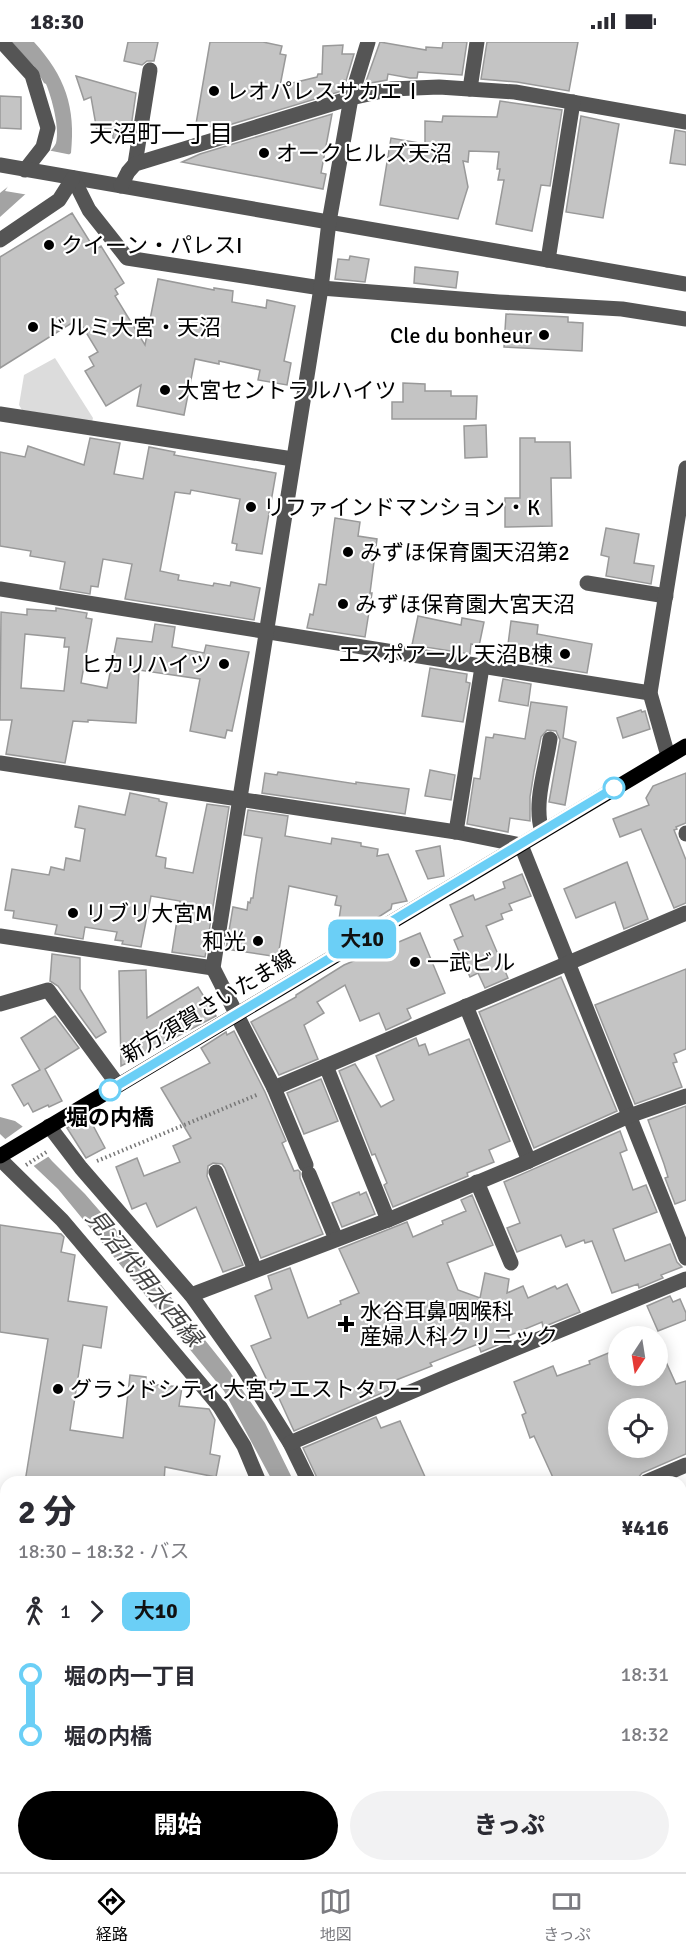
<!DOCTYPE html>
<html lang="ja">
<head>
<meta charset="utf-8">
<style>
	body { margin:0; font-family:Signika,"Noto Sans JP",sans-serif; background:#f2f2f3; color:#2b2b33; height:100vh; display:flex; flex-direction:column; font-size:22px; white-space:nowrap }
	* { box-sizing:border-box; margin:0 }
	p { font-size:20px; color:#7c7c81 }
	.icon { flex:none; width:33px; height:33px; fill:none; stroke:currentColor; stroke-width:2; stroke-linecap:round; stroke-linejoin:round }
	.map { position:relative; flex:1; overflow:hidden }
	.side { position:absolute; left:0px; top:1434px; width:687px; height:396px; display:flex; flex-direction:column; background:#fff; border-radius:18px 18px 0 0; box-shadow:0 3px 15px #0003 }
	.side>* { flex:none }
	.badge { padding:0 12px; border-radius:9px; font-size:21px; line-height:39px }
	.needle { width:39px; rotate:192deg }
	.controls { position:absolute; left:608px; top:1284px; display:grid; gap:12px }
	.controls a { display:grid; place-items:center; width:60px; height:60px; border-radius:50%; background:#fff; box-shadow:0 3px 15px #0003; font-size:30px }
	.map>.badge { position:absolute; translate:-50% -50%; box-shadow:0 0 0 3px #fff }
	.legs { display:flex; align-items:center; gap:9px; height:66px; padding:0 18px; font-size:20px }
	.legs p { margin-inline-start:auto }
	.summary { display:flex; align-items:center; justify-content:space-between; height:102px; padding:0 18px }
	h1 { font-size:33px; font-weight:800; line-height:45px }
	.primary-button { display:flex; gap:12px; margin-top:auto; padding:12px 18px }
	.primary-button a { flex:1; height:69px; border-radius:36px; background:#000; color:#fff; font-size:24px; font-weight:800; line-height:69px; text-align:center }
	.primary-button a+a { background:#f2f2f3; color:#2b2b33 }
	ul { padding:0 18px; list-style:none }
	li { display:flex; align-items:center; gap:21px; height:60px; font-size:22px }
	li i { display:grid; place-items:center; width:9px; height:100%; margin:0 8px; background:currentColor }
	li i::after { content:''; width:15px; height:15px; margin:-8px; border:4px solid; border-radius:50%; background:#fff }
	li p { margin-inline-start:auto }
	li:first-child i { background:linear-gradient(#0000 50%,currentColor 0) }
	li:last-child i { background:linear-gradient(currentColor 50%,#0000 0) }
	.status { display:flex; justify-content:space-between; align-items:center; height:42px; padding:0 30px; background:#fff; direction:ltr }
	.status svg { height:16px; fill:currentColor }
	.tabs { display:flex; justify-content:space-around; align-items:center; height:84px; border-top:2px solid #e1e1e2; background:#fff; font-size:16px; color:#7c7c81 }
	.tabs a { display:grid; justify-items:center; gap:3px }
	.tabs .active { color:#000 }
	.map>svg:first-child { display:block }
	.green { fill:#dcdcdc }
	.water { fill:#a3a3a3 }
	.pier { fill:#fff }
	.building { fill:#c4c4c4; stroke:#999; stroke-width:1.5; fill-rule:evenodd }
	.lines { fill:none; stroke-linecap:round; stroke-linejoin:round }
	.path { stroke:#777; stroke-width:4; stroke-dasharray:1.5 3; stroke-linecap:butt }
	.minor { stroke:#555; stroke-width:15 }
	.major { stroke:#000; stroke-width:15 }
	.line-1-casing { stroke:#fff; stroke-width:14 }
	.line-1 { stroke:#6bcff6; stroke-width:9 }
	.poi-dot { fill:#000; stroke:#fff; stroke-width:2 }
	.stop-1-dot { fill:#fff; stroke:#6bcff6; stroke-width:3 }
	.labels { text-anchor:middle; stroke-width:4.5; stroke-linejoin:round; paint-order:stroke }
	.poi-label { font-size:22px; fill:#000; stroke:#fff; text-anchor:start }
	.street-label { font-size:22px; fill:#000; stroke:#fff }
	.stop-label { font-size:22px; font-weight:bold; fill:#000; stroke:#fff }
	.neighbourhood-label { font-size:24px; fill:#000; stroke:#fff }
	.water-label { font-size:24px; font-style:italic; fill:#444; stroke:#fff }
</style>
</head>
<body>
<div class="status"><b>18:30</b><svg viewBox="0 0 49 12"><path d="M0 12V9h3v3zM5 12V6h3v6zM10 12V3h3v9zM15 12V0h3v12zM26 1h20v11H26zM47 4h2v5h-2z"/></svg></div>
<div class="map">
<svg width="686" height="1830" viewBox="0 0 686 1830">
	<rect width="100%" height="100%" fill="#fff"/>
	<polygon class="green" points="55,316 93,376 92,380 22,368 19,363 24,333"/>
	<g class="water">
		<path d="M11,0H34C65,34 76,65 71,111L0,175V151C10,143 53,111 56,101C60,87 52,56 46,42L44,41L34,24Z"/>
		<polygon points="0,1075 15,1079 22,1084 52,1119 85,1152 131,1205 228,1327 265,1381 294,1440 273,1440 224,1349 58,1147 0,1092"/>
	</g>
	<g class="pier">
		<polygon points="47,108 72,113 29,153 5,149 13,136"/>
		<polygon points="25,1083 51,1113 32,1125 4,1098"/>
	</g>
	<g class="building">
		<polygon points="128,0 158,0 154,19 147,19 142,23 124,19"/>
		<polygon points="210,0 263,0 282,4 280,12 286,13 280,44 317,35 318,32 322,32 323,4 343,3 342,12 354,12 346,39 344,38 342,49 219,86 196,82"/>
		<polygon points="380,0 426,8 426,5 442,6 443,0 467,0 462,33 418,30 417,36 410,36 388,32 387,38 365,42"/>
		<polygon points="487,0 578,0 569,49 517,40 481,37"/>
		<polygon points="76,34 136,51 129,99 113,96 113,91 97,89 91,55 84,58"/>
		<polygon points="0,54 21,55 21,87 0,86"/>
		<polygon points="500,59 562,68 550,144 541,143 532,189 496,182 504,138 498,138 500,127 497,127 499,110 469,109 468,120 463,119 468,145 458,177 380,163 391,96 425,102 425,79 442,80 443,74 497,75"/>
		<polygon points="332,72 321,131 326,132 323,147 182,120 200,112"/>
		<polygon points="581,74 619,82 603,176 566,170"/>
		<polygon points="675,88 686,90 686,123 670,121"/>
		<polygon points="72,171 95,208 101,204 124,241 115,247 118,252 115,254 145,303 158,237 214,248 214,246 233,249 232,260 266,266 267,258 295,264 284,319 291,321 287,343 258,338 260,328 219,319 219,322 195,317 184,373 137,364 141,343 106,364 85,329 94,324 89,315 98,310 78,277 0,326 0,215"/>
		<polygon points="350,214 369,217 365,240 335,237 338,217 349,218"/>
		<polygon points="415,225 458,230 456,246 414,241"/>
		<polygon points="506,272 568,275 568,280 583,281 582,309 504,305"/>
		<polygon points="403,341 425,342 425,349 451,349 451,354 477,354 476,377 392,377 392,360 403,360"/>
		<polygon points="486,383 487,415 465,416 464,384"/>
		<polygon points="90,396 120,401 114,432 143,437 149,405 175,410 174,413 276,431 262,512 236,508 237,502 232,501 240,457 191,448 190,452 175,450 160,529 179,533 178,538 213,544 214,541 230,544 231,540 260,546 254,578 125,557 132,522 103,517 98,545 91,544 90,552 60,547 65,520 30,514 31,509 0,504 0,410 25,415 28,404 84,423"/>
		<polygon points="520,396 535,396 535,400 570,400 571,436 551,436 552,484 505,485 505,456 520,456"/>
		<polygon points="335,476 360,480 358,494 377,497 370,551 372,551 365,595 307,586 310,572 313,573 319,542 326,543"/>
		<polygon points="606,486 639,492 634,521 654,524 651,542 606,534 609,515 601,513"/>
		<path d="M56,566L87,571L86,576L92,577L81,641L107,646L117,596L152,600L155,582L175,585L172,605L204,611L206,603L249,610L232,689L227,688L225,696L190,689L200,637L139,628L136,681L88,678V680L73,679L65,721L6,712L12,678H0L1,570L27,573V567L56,569ZM25,592L65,596L64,605H69L64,649L21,646Z"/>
		<polygon points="418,574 461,583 462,576 484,580 479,604 471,602 470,612 412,603"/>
		<polygon points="511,579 538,583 537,592 592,602 587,631 506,618"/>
		<polygon points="430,626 467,632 466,640 470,641 463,680 422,674"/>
		<polygon points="503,637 531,642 528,664 499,659"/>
		<polygon points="531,660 567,665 563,696 576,700 565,763 549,760 560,698 556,689 547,688 541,695 534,730 530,755 530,779 510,776 508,790 467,782 474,736 480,737 486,695 493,696 494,692 525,697"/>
		<polygon points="641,668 642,670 645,669 650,687 623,696 617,676"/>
		<polygon points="430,728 455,733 451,758 425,754"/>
		<polygon points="278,730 356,742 356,740 409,747 405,772 262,751 265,731 277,733"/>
		<polygon points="686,731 686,781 676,785 677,787 674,788 686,818 686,861 674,866 641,787 620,795 613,777 649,763 646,756 653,744"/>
		<polygon points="130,751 159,757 159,759 167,761 156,814 166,816 165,826 193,831 207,762 229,765 205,915 172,910 180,859 151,854 141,905 122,902 123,899 115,898 117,890 85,885 83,897 55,892 57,883 13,876 14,869 5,868 12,827 49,833 51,825 64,828 66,816 80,819 85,787 75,785 79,764 125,773"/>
		<polygon points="248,768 288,774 285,794 331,802 332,796 361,801 361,804 378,807 377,814 388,812 407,859 392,862 391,867 346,896 348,886 338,884 341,864 335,863 337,854 289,844 278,915 226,907 233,865 247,868 248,860 250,861 251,856 253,856 256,834 262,796 244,793"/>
		<polygon points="440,804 444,834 428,837 416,809"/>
		<polygon points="627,820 648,877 624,887 615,860 576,876 564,847"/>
		<polygon points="522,832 531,854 509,862 512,868 501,872 503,877 486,884 508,936 485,946 478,931 470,935 454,898 463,894 450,863 473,853 475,858 505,846 503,840"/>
		<polygon points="420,891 445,951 407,967 411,976 408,978 386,988 379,971 360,979 345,943 317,960 324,971 304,983 318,1017 279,1033 251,980 296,955 296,953 344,923"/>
		<polygon points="52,912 80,916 80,947 106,990 96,996 58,944 50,939"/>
		<polygon points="686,927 686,1007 674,1012 677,1020 673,1021 682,1045 635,1062 595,963"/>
		<polygon points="146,928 147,976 198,945 216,974 121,1024 119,929"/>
		<polygon points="561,935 617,1069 534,1106 479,970"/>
		<polygon points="55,974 79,1006 45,1027 62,1059 49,1065 48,1063 33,1070 28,1061 24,1064 12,1043 40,1028 21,996"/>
		<polygon points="234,989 265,1050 286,1099 282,1101 294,1129 298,1128 300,1130 300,1136 323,1192 261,1216 225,1126 222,1122 213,1121 208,1124 207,1134 243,1223 223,1230 196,1165 157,1185 146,1161 132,1167 116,1125 137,1116 144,1134 180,1120 173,1104 191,1096 161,1046 210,1021 201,1006 226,990 227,993"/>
		<polygon points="416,996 419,1004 425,1002 429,1013 469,997 510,1099 489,1108 494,1120 467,1131 468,1134 393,1165 384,1143 387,1141 375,1112 372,1113 339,1029 355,1022 381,1065 394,1058 376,1014"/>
		<polygon points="321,1037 338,1079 304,1092 287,1051"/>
		<polygon points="686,1064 686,1158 675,1162 665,1136 668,1135 664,1122 648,1078"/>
		<polygon points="88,1074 105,1106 86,1116 67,1086"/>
		<polygon points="620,1089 627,1108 620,1111 633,1148 646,1143 657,1170 613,1187 625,1219 670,1202 677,1220 682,1225 661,1233 663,1236 639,1246 638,1242 612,1251 592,1199 585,1201 584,1198 566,1205 561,1193 517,1210 507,1186 520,1181 504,1140"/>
		<polygon points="359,1150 360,1153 366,1150 375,1172 342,1185 332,1161"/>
		<polygon points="472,1153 493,1203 447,1221 458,1248 480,1256 485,1231 509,1237 507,1251 523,1244 528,1256 555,1244 557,1247 567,1242 580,1270 543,1285 542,1280 508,1294 510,1298 481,1310 478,1302 430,1321 432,1324 386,1342 389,1348 294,1389 278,1354 275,1356 251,1304 271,1296 255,1254 272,1247 268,1234 290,1226 308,1276 341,1262 340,1259 359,1251 339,1207 407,1180 413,1195 443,1182 442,1179 466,1169 461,1158"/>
		<polygon points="0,1183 61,1192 64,1195 61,1210 75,1213 68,1259 107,1265 101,1306 83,1303 70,1388 123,1396 130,1333 146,1335 146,1342 182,1345 179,1364 209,1367 215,1378 210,1412 220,1414 216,1435 165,1425 164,1440 25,1440 48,1297 0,1290"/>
		<polygon points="670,1254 673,1260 680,1257 686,1271 686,1278 658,1289 647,1264"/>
		<path d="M657,1300L676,1342L686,1339V1412L642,1431L637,1437L630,1440H555L534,1394L530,1396L522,1373L526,1371L514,1340L553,1324L557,1334L590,1322L589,1319L618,1307V1334H657ZM618,1366H657V1406H618Z"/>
		<polygon points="376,1375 381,1386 400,1379 426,1437 418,1440 319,1440 303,1406"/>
	</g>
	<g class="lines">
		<g class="path">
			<polyline points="97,1119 259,1052"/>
			<polyline points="26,1123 48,1109"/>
		</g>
		<g class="minor">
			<polyline points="2,0 32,33 48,86 43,105 25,128"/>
			<polyline points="470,47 477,0"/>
			<polyline points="135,122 150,28"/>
			<polyline points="0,123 686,242"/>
			<polyline points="73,136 89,168 127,216 321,246 499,260 622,267 686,277"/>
			<polyline points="121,144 128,130 135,122 351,56 391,47 439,45 515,50 686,80"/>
			<polyline points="0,198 59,158 73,136"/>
			<polyline points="548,218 573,60"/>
			<polyline points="0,372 293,417"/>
			<polyline points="587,541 666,554"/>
			<polyline points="0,547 650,651"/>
			<polyline points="668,714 650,651 686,426"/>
			<polyline points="0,721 456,790 521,803 686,1216"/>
			<polyline points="456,790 482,625"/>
			<path d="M542,790C533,761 546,726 550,697"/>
			<polyline points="686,791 686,792"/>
			<polyline points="0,894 213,926"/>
			<polyline points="0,962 48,948 118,1043"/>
			<polyline points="466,964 529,1119"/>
			<polyline points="326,1024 388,1178"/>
			<polyline points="274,1046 686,871"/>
			<polyline points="49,1084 81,1126 191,1253 243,1326 290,1401 309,1440"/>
			<polyline points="0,1117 62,1178 220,1365 244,1404 259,1440"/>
			<polyline points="306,1123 274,1046 213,926 321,246 329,180 351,56 368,0"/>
			<polyline points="216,1130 255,1228"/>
			<polyline points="309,1132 336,1197"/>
			<polyline points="477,1140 511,1221"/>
			<polyline points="191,1253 388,1178 529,1119 629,1074 686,1054"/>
			<polyline points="290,1401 446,1335 686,1237"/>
			<polyline points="646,1440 686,1423"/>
			<polyline points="3,1591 6,1571"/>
			<polyline points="681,1611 686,1609"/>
			<polyline points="681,1753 686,1754"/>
			<polyline points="433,1824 434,1830"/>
			<polyline points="480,1824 481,1830"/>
		</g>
		<polyline class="major" points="0,1114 686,704"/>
	</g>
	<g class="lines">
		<defs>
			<polyline id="line-1" points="110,1048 614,746"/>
		</defs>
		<use href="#line-1" class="line-1-casing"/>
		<use href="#line-1" class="line-1"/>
	</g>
	<g class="poi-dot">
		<circle cx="214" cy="49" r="6"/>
		<circle cx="264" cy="111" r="6"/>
		<circle cx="49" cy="203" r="6"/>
		<circle cx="33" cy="285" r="6"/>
		<circle cx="544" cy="293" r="6"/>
		<circle cx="165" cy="348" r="6"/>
		<circle cx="251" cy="465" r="6"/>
		<circle cx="348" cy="510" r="6"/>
		<circle cx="343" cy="562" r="6"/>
		<circle cx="565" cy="612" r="6"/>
		<circle cx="224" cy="622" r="6"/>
		<circle cx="73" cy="871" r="6"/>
		<circle cx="258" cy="899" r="6"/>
		<circle cx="415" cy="920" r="6"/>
		<path d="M343 1273h6v6h6v6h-6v6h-6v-6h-6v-6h6z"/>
		<circle cx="58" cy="1347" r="6"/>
	</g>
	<g class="stop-1-dot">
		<circle cx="614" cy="746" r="10"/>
		<circle cx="110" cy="1048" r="10"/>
	</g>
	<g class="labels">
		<g class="poi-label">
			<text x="226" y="57">レオパレスサカエⅠ</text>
			<text x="276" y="119">オークヒルズ天沼</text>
			<text x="61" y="211">クイーン・パレスI</text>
			<text x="45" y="293">ドルミ大宮・天沼</text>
			<text x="532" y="301" text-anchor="end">Cle du bonheur</text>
			<text x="177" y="356">大宮セントラルハイツ</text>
			<text x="263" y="473">リファインドマンション・K</text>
			<text x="360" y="518">みずほ保育園天沼第2</text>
			<text x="355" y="570">みずほ保育園大宮天沼</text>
			<text x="553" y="620" text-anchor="end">エスポアール 天沼B棟</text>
			<text x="212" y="630" text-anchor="end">ヒカリハイツ</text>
			<text x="85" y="879">リブリ大宮M</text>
			<text x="246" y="907" text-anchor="end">和光</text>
			<text x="427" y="928">一武ビル</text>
			<text x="360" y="1277">水谷耳鼻咽喉科<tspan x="360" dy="25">産婦人科クリニック</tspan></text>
			<text x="70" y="1355">グランドシティ大宮ウエストタワー</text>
		</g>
		<g class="street-label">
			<text transform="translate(208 964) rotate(-31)" y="8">新方須賀さいたま線</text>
		</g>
		<g class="stop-label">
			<text x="110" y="1083">堀の内橋</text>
		</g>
		<g class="neighbourhood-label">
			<text x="161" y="100">天沼町一丁目</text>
		</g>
		<g class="water-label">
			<text transform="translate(144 1236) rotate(51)" y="8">見沼代用水西縁</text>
		</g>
	</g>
</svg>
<div class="controls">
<a><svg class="needle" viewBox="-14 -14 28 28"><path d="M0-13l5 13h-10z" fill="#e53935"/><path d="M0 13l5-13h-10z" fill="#7c7c81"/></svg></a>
<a><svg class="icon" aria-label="locate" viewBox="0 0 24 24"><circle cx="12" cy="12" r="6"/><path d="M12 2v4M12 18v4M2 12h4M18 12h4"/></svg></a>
</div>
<b class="badge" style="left:362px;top:897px;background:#6bcff6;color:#111">大10</b>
<section class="side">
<div class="summary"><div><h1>2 分</h1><p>18:30 – 18:32 · バス</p></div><b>¥416</b></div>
<div class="legs"><svg class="icon" aria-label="walk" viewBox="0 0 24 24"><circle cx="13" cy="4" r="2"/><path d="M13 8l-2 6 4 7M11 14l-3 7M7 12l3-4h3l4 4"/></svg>1<svg class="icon" aria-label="forward" viewBox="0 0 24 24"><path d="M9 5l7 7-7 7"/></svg><b class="badge" style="background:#6bcff6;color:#111">大10</b></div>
<ul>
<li><i style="color:#6bcff6"></i><b>堀の内一丁目</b><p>18:31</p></li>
<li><i style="color:#6bcff6"></i><b>堀の内橋</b><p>18:32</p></li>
</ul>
<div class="primary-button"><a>開始</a><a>きっぷ</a></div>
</section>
</div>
<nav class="tabs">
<a class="active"><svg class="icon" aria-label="directions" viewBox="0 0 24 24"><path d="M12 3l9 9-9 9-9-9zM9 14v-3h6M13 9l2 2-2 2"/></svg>経路</a>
<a><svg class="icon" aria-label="map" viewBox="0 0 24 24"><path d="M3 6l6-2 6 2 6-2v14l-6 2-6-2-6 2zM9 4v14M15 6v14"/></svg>地図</a>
<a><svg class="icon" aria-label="tickets" viewBox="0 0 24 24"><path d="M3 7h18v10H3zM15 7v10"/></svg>きっぷ</a>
</nav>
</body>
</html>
